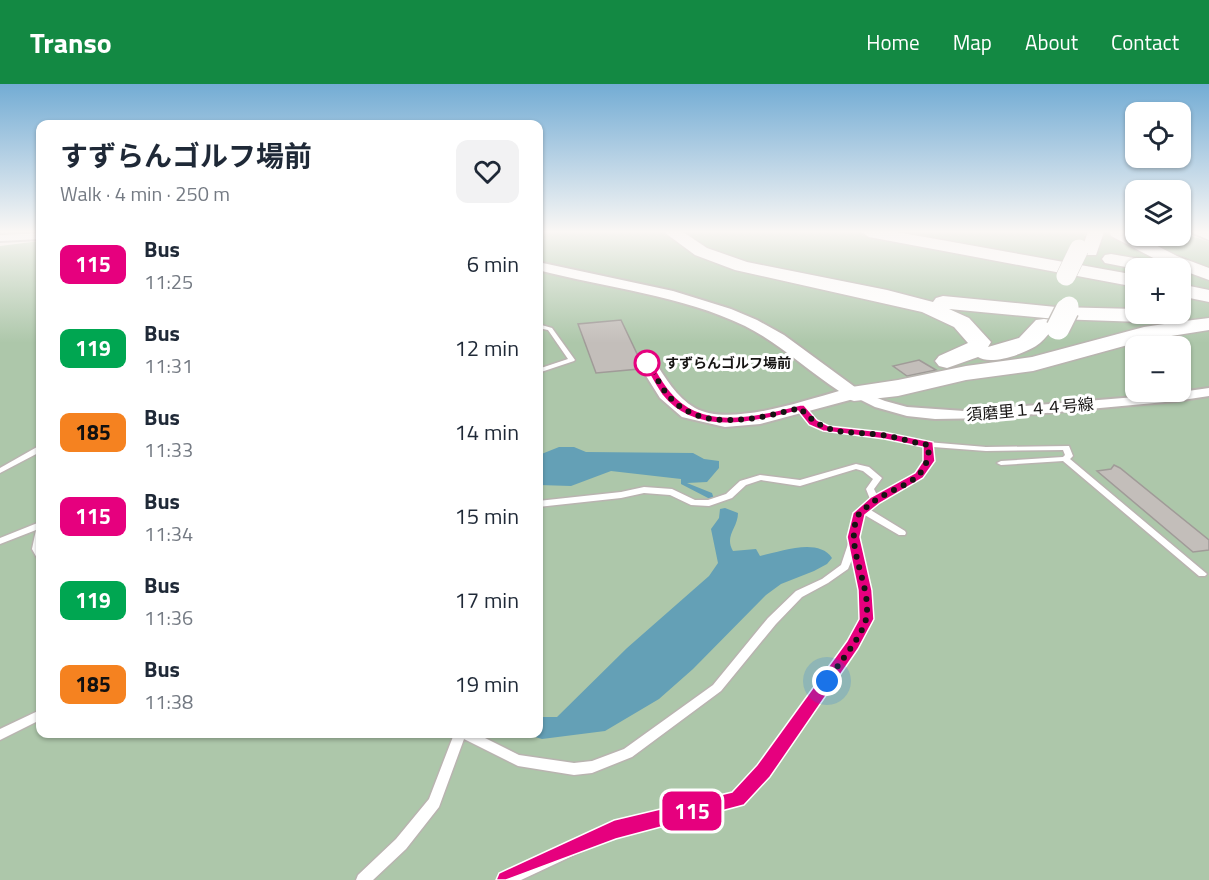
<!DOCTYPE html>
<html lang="en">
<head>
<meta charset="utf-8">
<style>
	body { margin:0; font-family:"Titillium Web","Noto Sans JP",sans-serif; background:#f2f2f3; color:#1f2937; height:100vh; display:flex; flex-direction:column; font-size:22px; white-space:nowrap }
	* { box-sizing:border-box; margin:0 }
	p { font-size:20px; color:#747a83 }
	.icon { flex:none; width:33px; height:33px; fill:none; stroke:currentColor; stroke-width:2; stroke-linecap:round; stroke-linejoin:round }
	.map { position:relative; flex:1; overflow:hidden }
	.panel { position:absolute; left:36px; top:36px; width:507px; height:618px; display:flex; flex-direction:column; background:#fff; border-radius:12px; box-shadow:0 2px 4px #0004 }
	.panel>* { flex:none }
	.badge { padding:0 12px; border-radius:9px; font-size:21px; line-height:39px }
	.buttons { position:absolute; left:1125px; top:18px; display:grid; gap:12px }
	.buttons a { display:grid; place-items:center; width:66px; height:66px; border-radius:12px; background:#fff; box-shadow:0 2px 4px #0004; font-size:30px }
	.you { position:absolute; width:30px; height:30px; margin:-15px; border:4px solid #fff; border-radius:50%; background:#1a73e8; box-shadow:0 0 0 9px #1a73e833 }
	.map>.badge { position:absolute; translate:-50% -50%; box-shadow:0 0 0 3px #fff }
	.round { display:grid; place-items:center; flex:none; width:63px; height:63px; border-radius:12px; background:#f2f2f3 }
	.summary { display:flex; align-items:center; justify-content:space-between; height:102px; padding:0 24px }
	h1 { font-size:28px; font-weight:700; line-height:45px }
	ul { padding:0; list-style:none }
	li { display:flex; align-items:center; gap:18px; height:84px; padding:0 24px }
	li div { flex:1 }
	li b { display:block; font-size:22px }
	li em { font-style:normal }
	li .badge { min-width:66px; font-weight:700; text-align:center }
	header { display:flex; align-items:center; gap:36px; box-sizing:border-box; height:84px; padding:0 30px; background:#138943; color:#fff }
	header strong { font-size:28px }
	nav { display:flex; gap:33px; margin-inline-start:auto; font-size:21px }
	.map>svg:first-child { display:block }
	.green { fill:#adc7aa; fill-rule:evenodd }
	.water { fill:#64a0b6 }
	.building { fill:#c3beba; stroke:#a09b98; stroke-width:1.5 }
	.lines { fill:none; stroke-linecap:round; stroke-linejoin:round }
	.lane-casing { stroke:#b9b4b0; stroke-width:3 }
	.street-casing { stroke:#b9b4b0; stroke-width:4 }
	.secondary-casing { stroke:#b9b4b0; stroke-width:4 }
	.highway-casing { stroke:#b9b4b0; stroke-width:3 }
	.lane { fill:#fff; fill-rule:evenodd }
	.street { fill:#fff; fill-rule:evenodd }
	.secondary { fill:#fff; fill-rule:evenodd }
	.highway { fill:#fff; fill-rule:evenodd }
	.highway-bridge-far1-casing { stroke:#b9b4b0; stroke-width:20; stroke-linecap:butt }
	.highway-bridge-casing { stroke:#b9b4b0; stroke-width:26; stroke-linecap:butt }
	.highway-bridge-far1 { stroke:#fff; stroke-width:19 }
	.highway-bridge { stroke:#fff; stroke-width:23 }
	.line { fill:#e6007e; stroke:#fff; stroke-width:1.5 }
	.walk { stroke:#161413; stroke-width:6; stroke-dasharray:0 10.8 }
	.stop-dot { fill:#fff; stroke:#e6007e; stroke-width:3 }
	.labels { text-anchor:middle; stroke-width:6; stroke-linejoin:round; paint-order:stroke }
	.far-stop-label { font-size:14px; font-weight:bold; fill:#161413; stroke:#fff; text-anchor:start }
	.street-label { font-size:16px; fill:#161413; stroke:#fff }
</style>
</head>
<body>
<header>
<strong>Transo</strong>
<nav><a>Home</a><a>Map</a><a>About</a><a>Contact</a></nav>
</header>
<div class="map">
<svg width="1209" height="796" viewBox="0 0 1209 796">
	<rect width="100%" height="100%" fill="#f3ede9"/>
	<path class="green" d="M539,148H1135L1136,152H1180L1181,148L1209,158V796H0V162L40,157V650H538ZM1136,184H1180V230H1136ZM1136,262H1180V308H1136Z"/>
	<g class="water">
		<polygon points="559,363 574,363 586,368 693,369 704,375 719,377 719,384 707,398 687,399 712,409 714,415 710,415 681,400 681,395 611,387 571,402 539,401 539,371"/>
		<path d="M725,424L738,429C738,444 724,452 733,467L756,465L760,472C780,468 818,453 832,474L827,480L814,487L781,500L766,511L693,585L659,615L605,647L542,655L525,650H538L539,633H557L627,564L709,492L718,479L711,445L719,434L720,425Z"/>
	</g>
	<g class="building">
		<polygon points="621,236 639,274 636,279 639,285 596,289 578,240"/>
		<polygon points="919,276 936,286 907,292 893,282"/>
		<polygon points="1114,381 1120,384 1209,456 1209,466 1193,468 1097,387 1111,385"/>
	</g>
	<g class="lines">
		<defs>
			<g id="lane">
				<polygon points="538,240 552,244 575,276 574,277 538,289 538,285 568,275 548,246 538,244"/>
				<polygon points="797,322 803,322 816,336 829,343 884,349 915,357 986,363 1069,362 1073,372 1070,375 1207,490 1205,492 1199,492 1063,377 1001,381 997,379 1001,377 1063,373 1065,371 1063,366 986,367 933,363 933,377 922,394 878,418 869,425 905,447 906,449 905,451 899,451 863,430 858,455 870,506 871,535 856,564 767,691 742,719 615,752 521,796 498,796 500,791 614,739 733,710 759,683 848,558 861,535 860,506 853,473 848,485 828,499 802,513 776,540 721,607 632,673 592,689 574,691 518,682 464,655 439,723 406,765 373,796 356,796 358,791 396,755 429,715 454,650 477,650 519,671 574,679 592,677 624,665 713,601 768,534 796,507 822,495 841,481 847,463 855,429 870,415 866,405 873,395 863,387 856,385 800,402 761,396 746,401 732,414 709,422 691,421 670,411 644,409 621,414 538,423 538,417 621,408 644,403 672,405 695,416 708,416 726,410 740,397 760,391 800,396 856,380 869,383 882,394 874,405 877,411 916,390 925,377 925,362 915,361 884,353 824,347 810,340 797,326 796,324"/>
				<polygon points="37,363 40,363 40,368 0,389 0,384"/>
				<polygon points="40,438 40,475 37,474 32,465 36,446 0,460 0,454"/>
				<polygon points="40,626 40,636 0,656 0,645"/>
			</g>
			<g id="street">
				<polygon points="40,149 40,155 0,157 0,151"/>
				<polygon points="1209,304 1209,312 1176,317 993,334 935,335 907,332 875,323 847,309 854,305 885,317 907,323 964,327 1160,311"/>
			</g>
			<g id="secondary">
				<polygon points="1191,148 1209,148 1209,156"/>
				<path d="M538,178L673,207L731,225L757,236L784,251L863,309L861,313L760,340L725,343L682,333L660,314L638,279L641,275H653C665,293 676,313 695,324C729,343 803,317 839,307C807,286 779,259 745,242C681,211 607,204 538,186Z"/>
			</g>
			<g id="highway">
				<path d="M664,148H683L707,164L747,178L887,206L933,218L936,214L943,212L1056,223L1136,225V230L1180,228L1184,233L1177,238L1209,234V246L1146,256L1033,287L966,296L898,312L854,317L845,314L841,309L845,304L898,296L966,282L1032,273L1144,243L1171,239L1056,235L949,225L969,234L991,258L988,263L1019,254L1036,236L1044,235L1052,236L1055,241C1050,248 1046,254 1040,259C1028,269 991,282 978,273L947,284L939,282L935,277L939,272L968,259L954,243L922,228L735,186L695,171Z"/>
				<polygon points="861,148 897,148 1136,191 1136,203 869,153"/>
				<polygon points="1088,148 1104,148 1096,171 1084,171 1081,167"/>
				<polygon points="1109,148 1130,148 1177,172 1209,184 1209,196 1168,181 1170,184 1136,185 1105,179 1102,175 1105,171 1111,170 1163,179 1111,152"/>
				<polygon points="1180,200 1209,206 1209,218 1180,212"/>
			</g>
		</defs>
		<use href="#lane" class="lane-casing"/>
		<use href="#street" class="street-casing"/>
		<use href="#secondary" class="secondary-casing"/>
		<use href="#highway" class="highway-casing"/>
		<use href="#lane" class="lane"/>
		<use href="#street" class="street"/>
		<use href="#secondary" class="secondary"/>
		<use href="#highway" class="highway"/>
		<defs>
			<g id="highway-bridge-far1">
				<polyline points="1066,192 1079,165"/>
				<polyline points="1066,228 1069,222"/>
			</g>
			<polyline id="highway-bridge" points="1058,244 1067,226"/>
		</defs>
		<use href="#highway-bridge-far1" class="highway-bridge-far1-casing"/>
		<use href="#highway-bridge" class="highway-bridge-casing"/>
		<use href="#highway-bridge-far1" class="highway-bridge-far1"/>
		<use href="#highway-bridge" class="highway-bridge"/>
	</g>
	<linearGradient id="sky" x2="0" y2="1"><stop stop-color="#73acd4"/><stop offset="0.57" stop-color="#faf7f5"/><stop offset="1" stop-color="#faf7f5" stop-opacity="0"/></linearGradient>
	<rect width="1209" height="259" fill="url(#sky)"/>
	<path class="line" d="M644,277H651C657,287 663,299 671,308C703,347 758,331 800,321H804L817,336L829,342L884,348L933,358L935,377L923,394L880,419L865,431L860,453L872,506L874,535L858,565L770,693L744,721L616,755L506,796H496L499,789L614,736L732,708L757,681L847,557L859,535L858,506L847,453L853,429L871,413L915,389L923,377V363L884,355L823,347L809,341L798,327C754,339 695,353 662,311C655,301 649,289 643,279Z"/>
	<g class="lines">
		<path class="walk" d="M647,279C654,288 659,300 667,310C699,350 757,335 800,324C827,354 845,346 882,351C898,353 913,359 929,361C929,402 896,399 869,421C866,424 861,427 859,430C842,461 873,502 866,535C863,551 837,582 827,597"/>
	</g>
	<circle class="stop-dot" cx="647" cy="279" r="12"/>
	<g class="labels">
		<g class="far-stop-label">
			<text x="665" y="284">すずらんゴルフ場前</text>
		</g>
		<g class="street-label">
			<text transform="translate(1030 325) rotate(-5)" y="6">須磨里１４４号線</text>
		</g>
	</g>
</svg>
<div class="buttons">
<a><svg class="icon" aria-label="locate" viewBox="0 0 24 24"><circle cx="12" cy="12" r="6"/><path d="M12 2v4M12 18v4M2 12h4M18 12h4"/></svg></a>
<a><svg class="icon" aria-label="layers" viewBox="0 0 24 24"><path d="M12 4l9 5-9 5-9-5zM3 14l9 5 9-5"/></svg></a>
<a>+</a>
<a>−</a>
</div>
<div class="you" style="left:827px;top:597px"></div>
<b class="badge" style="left:692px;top:727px;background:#e6007e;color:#fff">115</b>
<section class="panel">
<div class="summary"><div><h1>すずらんゴルフ場前</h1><p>Walk · 4 min · 250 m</p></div><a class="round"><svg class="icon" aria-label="heart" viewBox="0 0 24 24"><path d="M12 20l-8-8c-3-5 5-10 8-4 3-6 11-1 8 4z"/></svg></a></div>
<ul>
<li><span class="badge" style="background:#e6007e;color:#fff">115</span><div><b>Bus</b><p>11:25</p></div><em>6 min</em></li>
<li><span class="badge" style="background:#00a651;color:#fff">119</span><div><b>Bus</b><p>11:31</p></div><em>12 min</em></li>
<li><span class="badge" style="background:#f58220;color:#111">185</span><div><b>Bus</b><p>11:33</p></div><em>14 min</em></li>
<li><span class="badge" style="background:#e6007e;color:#fff">115</span><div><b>Bus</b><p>11:34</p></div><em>15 min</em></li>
<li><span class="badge" style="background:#00a651;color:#fff">119</span><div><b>Bus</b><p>11:36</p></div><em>17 min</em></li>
<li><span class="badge" style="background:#f58220;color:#111">185</span><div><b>Bus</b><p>11:38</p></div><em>19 min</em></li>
</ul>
</section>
</div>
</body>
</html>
